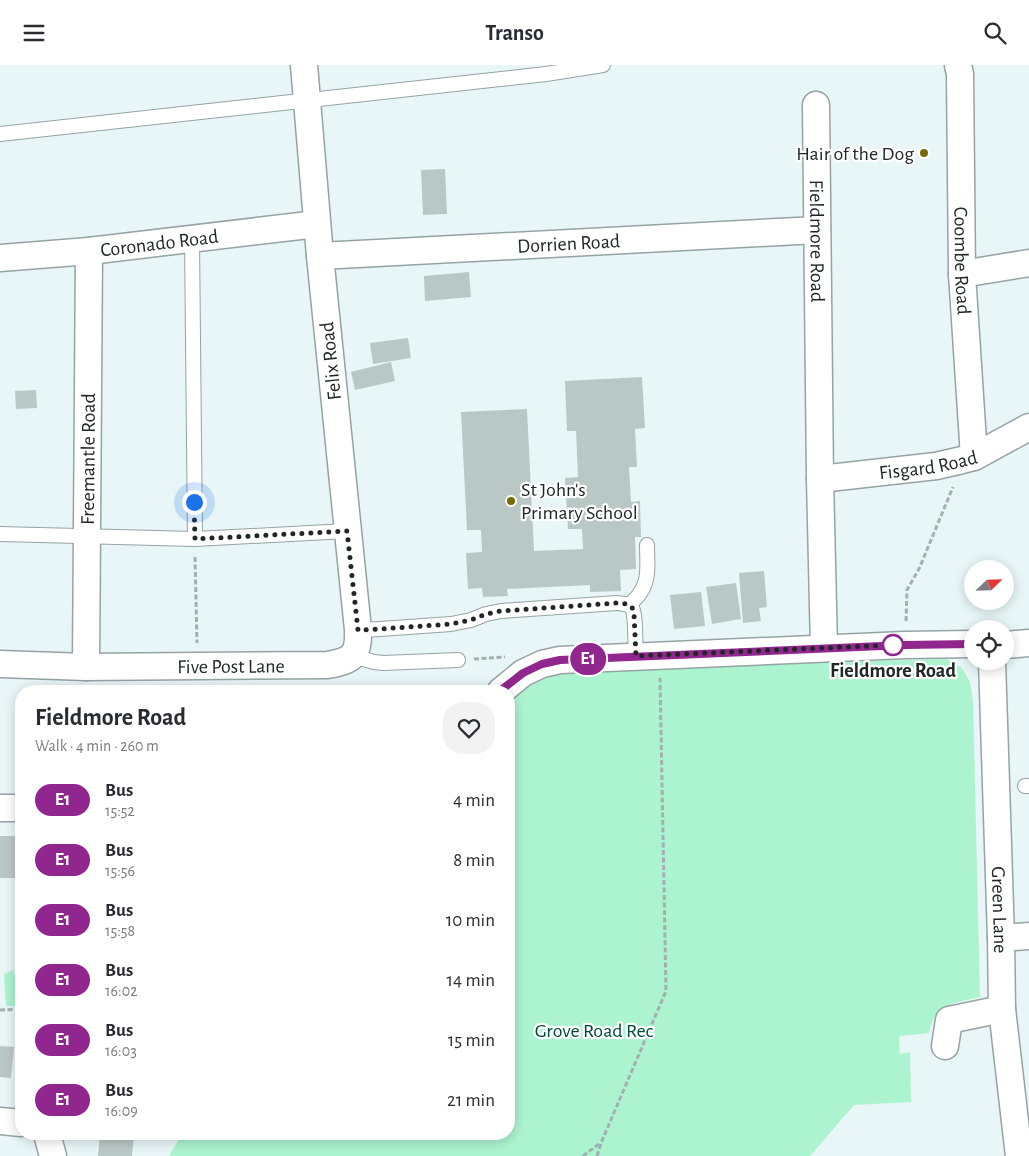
<!DOCTYPE html>
<html lang="en">
<head>
<meta charset="utf-8">
<style>
	body { margin:0; font-family:"Alegreya Sans",sans-serif; background:#f2f2f3; color:#2b2b33; height:100vh; display:flex; flex-direction:column; font-size:19px; white-space:nowrap }
	* { box-sizing:border-box; margin:0 }
	p { font-size:16px; color:#7c7c81 }
	.icon { flex:none; width:28px; height:28px; fill:none; stroke:currentColor; stroke-width:2; stroke-linecap:round; stroke-linejoin:round }
	.map { position:relative; flex:1; overflow:hidden }
	.panel { position:absolute; left:15px; top:620px; width:500px; height:455px; display:flex; flex-direction:column; background:#fff; border-radius:20px; box-shadow:0 2px 12px #0003 }
	.panel>* { flex:none }
	.badge { padding:0 10px; border-radius:16px; font-size:18px; line-height:32px }
	.needle { width:32px; rotate:67deg }
	.controls { position:absolute; left:964px; top:495px; display:grid; gap:10px }
	.controls a { display:grid; place-items:center; width:50px; height:50px; border-radius:50%; background:#fff; box-shadow:0 2px 12px #0003; font-size:25px }
	.you { position:absolute; width:25px; height:25px; margin:-12px; border:4px solid #fff; border-radius:50%; background:#1a73e8; box-shadow:0 0 0 8px #1a73e833 }
	.map>.badge { position:absolute; translate:-50% -50%; box-shadow:0 0 0 2px #fff }
	.round { display:grid; place-items:center; flex:none; width:52px; height:52px; border-radius:20px; background:#f2f2f3 }
	.overview { display:flex; align-items:center; justify-content:space-between; height:85px; padding:0 20px }
	h1 { font-size:24px; font-weight:700; line-height:38px }
	ul { padding:0; list-style:none }
	li { display:flex; align-items:center; gap:15px; height:60px; padding:0 20px }
	li div { flex:1 }
	li b { display:block; font-size:19px }
	li em { font-style:normal }
	li .badge { min-width:55px; font-weight:700; text-align:center }
	header { display:flex; justify-content:space-between; align-items:center; height:65px; padding:0 20px; background:#fff; font-size:22px; font-weight:700 }
	.map>svg:first-child { display:block }
	.green { fill:#acf3cf }
	.building { fill:#bac8c5 }
	.lines { fill:none; stroke-linecap:round; stroke-linejoin:round }
	.lane-casing { stroke:#96a3a4; stroke-width:16 }
	.street-casing { stroke:#96a3a4; stroke-width:29 }
	.path { stroke:#a4afb0; stroke-width:3; stroke-dasharray:5 2.5; stroke-linecap:butt }
	.lane { stroke:#fff; stroke-width:14 }
	.street { stroke:#fff; stroke-width:26 }
	.line-casing { stroke:#fff; stroke-width:11 }
	.line { stroke:#91268e; stroke-width:8 }
	.walk { stroke:#212626; stroke-width:5; stroke-dasharray:0 9 }
	.poi-dot { fill:#7a6a02; stroke:#fff; stroke-width:2 }
	.stop-dot { fill:#fff; stroke:#91268e; stroke-width:2.5 }
	.labels { text-anchor:middle; stroke-width:4.5; stroke-linejoin:round; paint-order:stroke }
	.poi-label { font-size:20px; fill:#212626; stroke:#fff; text-anchor:end }
	.street-label { font-size:20px; fill:#212626; stroke:#fff }
	.stop-label { font-size:20px; font-weight:bold; fill:#212626; stroke:#fff }
	.park-label { font-size:20px; fill:#004b31; stroke:#fff }
</style>
</head>
<body>
<header><svg class="icon" aria-label="menu" viewBox="0 0 24 24"><path d="M4 6h16M4 12h16M4 18h16"/></svg>Transo<svg class="icon" aria-label="search" viewBox="0 0 24 24"><circle cx="10" cy="10" r="6"/><path d="M15 15l6 6"/></svg></header>
<div class="map">
<svg width="1029" height="1091" viewBox="0 0 1029 1091">
	<rect width="100%" height="100%" fill="#e8f6f8"/>
	<g class="green">
		<path d="M947,594L962,603L970,617L973,636L980,932C955,938 934,938 929,968L899,971L900,989L910,987L911,1037L854,1040L810,1091H169L182,1069H509V636L543,608L667,601Z"/>
		<polygon points="13,905 19,925 18,941 6,941 4,909"/>
	</g>
	<g class="building">
		<polygon points="445,104 447,149 423,150 421,105"/>
		<polygon points="469,207 471,232 425,236 424,211"/>
		<polygon points="408,273 411,293 373,299 370,278"/>
		<polygon points="391,297 395,316 355,325 351,307"/>
		<polygon points="642,312 645,363 635,364 637,402 629,402 631,437 640,436 641,472 635,472 636,504 620,505 621,526 590,527 590,520 507,524 508,531 483,532 482,523 468,524 466,488 482,487 481,465 467,465 461,347 527,344 534,486 583,484 582,464 568,464 565,413 578,412 576,366 567,366 565,316"/>
		<polygon points="36,325 37,343 16,344 15,326"/>
		<polygon points="764,506 767,542 759,543 761,556 743,558 739,508"/>
		<polygon points="736,518 741,554 712,559 706,522"/>
		<polygon points="701,527 705,561 674,564 670,530"/>
		<polygon points="404,621 404,626 392,626 391,623"/>
		<rect x="0" y="771" width="21" height="42"/>
		<polygon points="0,981 14,982 11,1013 0,1012"/>
		<polygon points="100,1069 134,1069 132,1091 98,1091"/>
	</g>
	<g class="lines">
		<defs>
			<g id="lane">
				<polyline points="0,69 546,9 603,0"/>
				<polyline points="192,174 195,474"/>
				<polyline points="0,469 195,474 347,466"/>
				<path d="M629,540C633,536 637,533 640,528C650,515 647,496 647,480"/>
				<path d="M358,565L380,564L451,559L471,555L486,549L501,546L617,538C622,539 628,538 632,543C636,549 635,582 636,591"/>
				<polyline points="353,591 374,597 383,598 458,595"/>
				<polyline points="1025,721 1029,721"/>
			</g>
			<g id="street">
				<path id="s1" d="M958,0L960,9L962,209L974,392"/>
				<path id="s2" d="M816,40L820,414L824,583"/>
				<path id="s3" d="M320,191L817,165"/>
				<path id="s4" d="M0,193L89,186L317,159"/>
				<polyline points="962,209 1029,198"/>
				<path id="s5" d="M820,414L936,401L958,396L974,392L1029,362"/>
				<polyline points="1005,580 1029,578"/>
				<path id="s6" d="M992,596L1001,873L1002,944L1019,1091"/>
				<path id="s7" d="M0,599L86,602L327,600C352,596 359,591 358,565L320,191L304,0"/>
				<path id="s8" d="M86,602L89,186"/>
				<polyline points="501,626 523,608 542,599 560,595 905,580 972,579"/>
				<polyline points="0,743 21,743"/>
				<polyline points="1001,873 1029,871"/>
				<polyline points="945,981 949,955 1002,944"/>
				<polyline points="0,1056 21,1058"/>
				<polyline points="47,1069 53,1091"/>
			</g>
		</defs>
		<use href="#lane" class="lane-casing"/>
		<use href="#street" class="street-casing"/>
		<g class="path">
			<polyline points="195,492 197,578"/>
			<polyline points="906,556 907,525 919,504 953,422"/>
			<polyline points="474,594 505,592"/>
			<polyline points="0,945 21,944 21,916"/>
			<polyline points="583,1091 600,1078"/>
			<polyline points="597,1091 601,1078 666,926 660,613"/>
		</g>
		<use href="#lane" class="lane"/>
		<use href="#street" class="street"/>
	</g>
	<g class="lines">
		<defs>
			<polyline id="line" points="500,626 523,608 542,599 560,595 905,580 972,579"/>
		</defs>
		<use href="#line" class="line-casing"/>
		<use href="#line" class="line"/>
		<polyline class="walk" points="194,437 195,474 347,466 358,565 380,564 451,559 471,555 486,549 501,546 617,538 626,539 632,542 634,549 636,591 893,580"/>
	</g>
	<g class="poi-dot">
		<circle cx="924" cy="88" r="5"/>
		<circle cx="511" cy="436" r="5"/>
	</g>
	<circle class="stop-dot" cx="893" cy="580" r="10"/>
	<g class="labels">
		<g class="poi-label">
			<text x="914" y="95">Hair of the Dog</text>
			<text x="521" y="431" text-anchor="start">St John's<tspan x="521" dy="23">Primary School</tspan></text>
		</g>
		<g class="street-label">
			<text dy="7" stroke="none"><textPath href="#s4" startOffset="160">Coronado Road</textPath></text>
			<text dy="7" stroke="none"><textPath href="#s2" startOffset="136">Fieldmore Road</textPath></text>
			<text dy="7" stroke="none"><textPath href="#s3" startOffset="249">Dorrien Road</textPath></text>
			<text dy="7" stroke="none"><textPath href="#s1" startOffset="196">Coombe Road</textPath></text>
			<text transform="translate(330 296) rotate(-96)" y="7">Felix Road</text>
			<text dy="7" stroke="none"><textPath href="#s8" startOffset="208">Freemantle Road</textPath></text>
			<text dy="7" stroke="none"><textPath href="#s5" startOffset="109">Fisgard Road</textPath></text>
			<text dy="7" stroke="none"><textPath href="#s7" startOffset="231">Five Post Lane</textPath></text>
			<text dy="7" stroke="none"><textPath href="#s6" startOffset="249">Green Lane</textPath></text>
		</g>
		<g class="stop-label">
			<text x="893" y="612">Fieldmore Road</text>
		</g>
		<g class="park-label">
			<text x="594" y="972">Grove Road Rec</text>
		</g>
	</g>
</svg>
<div class="controls">
<a><svg class="needle" viewBox="-14 -14 28 28"><path d="M0-13l5 13h-10z" fill="#e53935"/><path d="M0 13l5-13h-10z" fill="#7c7c81"/></svg></a>
<a><svg class="icon" aria-label="locate" viewBox="0 0 24 24"><circle cx="12" cy="12" r="6"/><path d="M12 2v4M12 18v4M2 12h4M18 12h4"/></svg></a>
</div>
<div class="you" style="left:194px;top:437px"></div>
<b class="badge" style="left:588px;top:594px;background:#91268e;color:#fff">E1</b>
<section class="panel">
<div class="overview"><div><h1>Fieldmore Road</h1><p>Walk · 4 min · 260 m</p></div><a class="round"><svg class="icon" aria-label="heart" viewBox="0 0 24 24"><path d="M12 20l-8-8c-3-5 5-10 8-4 3-6 11-1 8 4z"/></svg></a></div>
<ul>
<li><span class="badge" style="background:#91268e;color:#fff">E1</span><div><b>Bus</b><p>15:52</p></div><em>4 min</em></li>
<li><span class="badge" style="background:#91268e;color:#fff">E1</span><div><b>Bus</b><p>15:56</p></div><em>8 min</em></li>
<li><span class="badge" style="background:#91268e;color:#fff">E1</span><div><b>Bus</b><p>15:58</p></div><em>10 min</em></li>
<li><span class="badge" style="background:#91268e;color:#fff">E1</span><div><b>Bus</b><p>16:02</p></div><em>14 min</em></li>
<li><span class="badge" style="background:#91268e;color:#fff">E1</span><div><b>Bus</b><p>16:03</p></div><em>15 min</em></li>
<li><span class="badge" style="background:#91268e;color:#fff">E1</span><div><b>Bus</b><p>16:09</p></div><em>21 min</em></li>
</ul>
</section>
</div>
</body>
</html>
